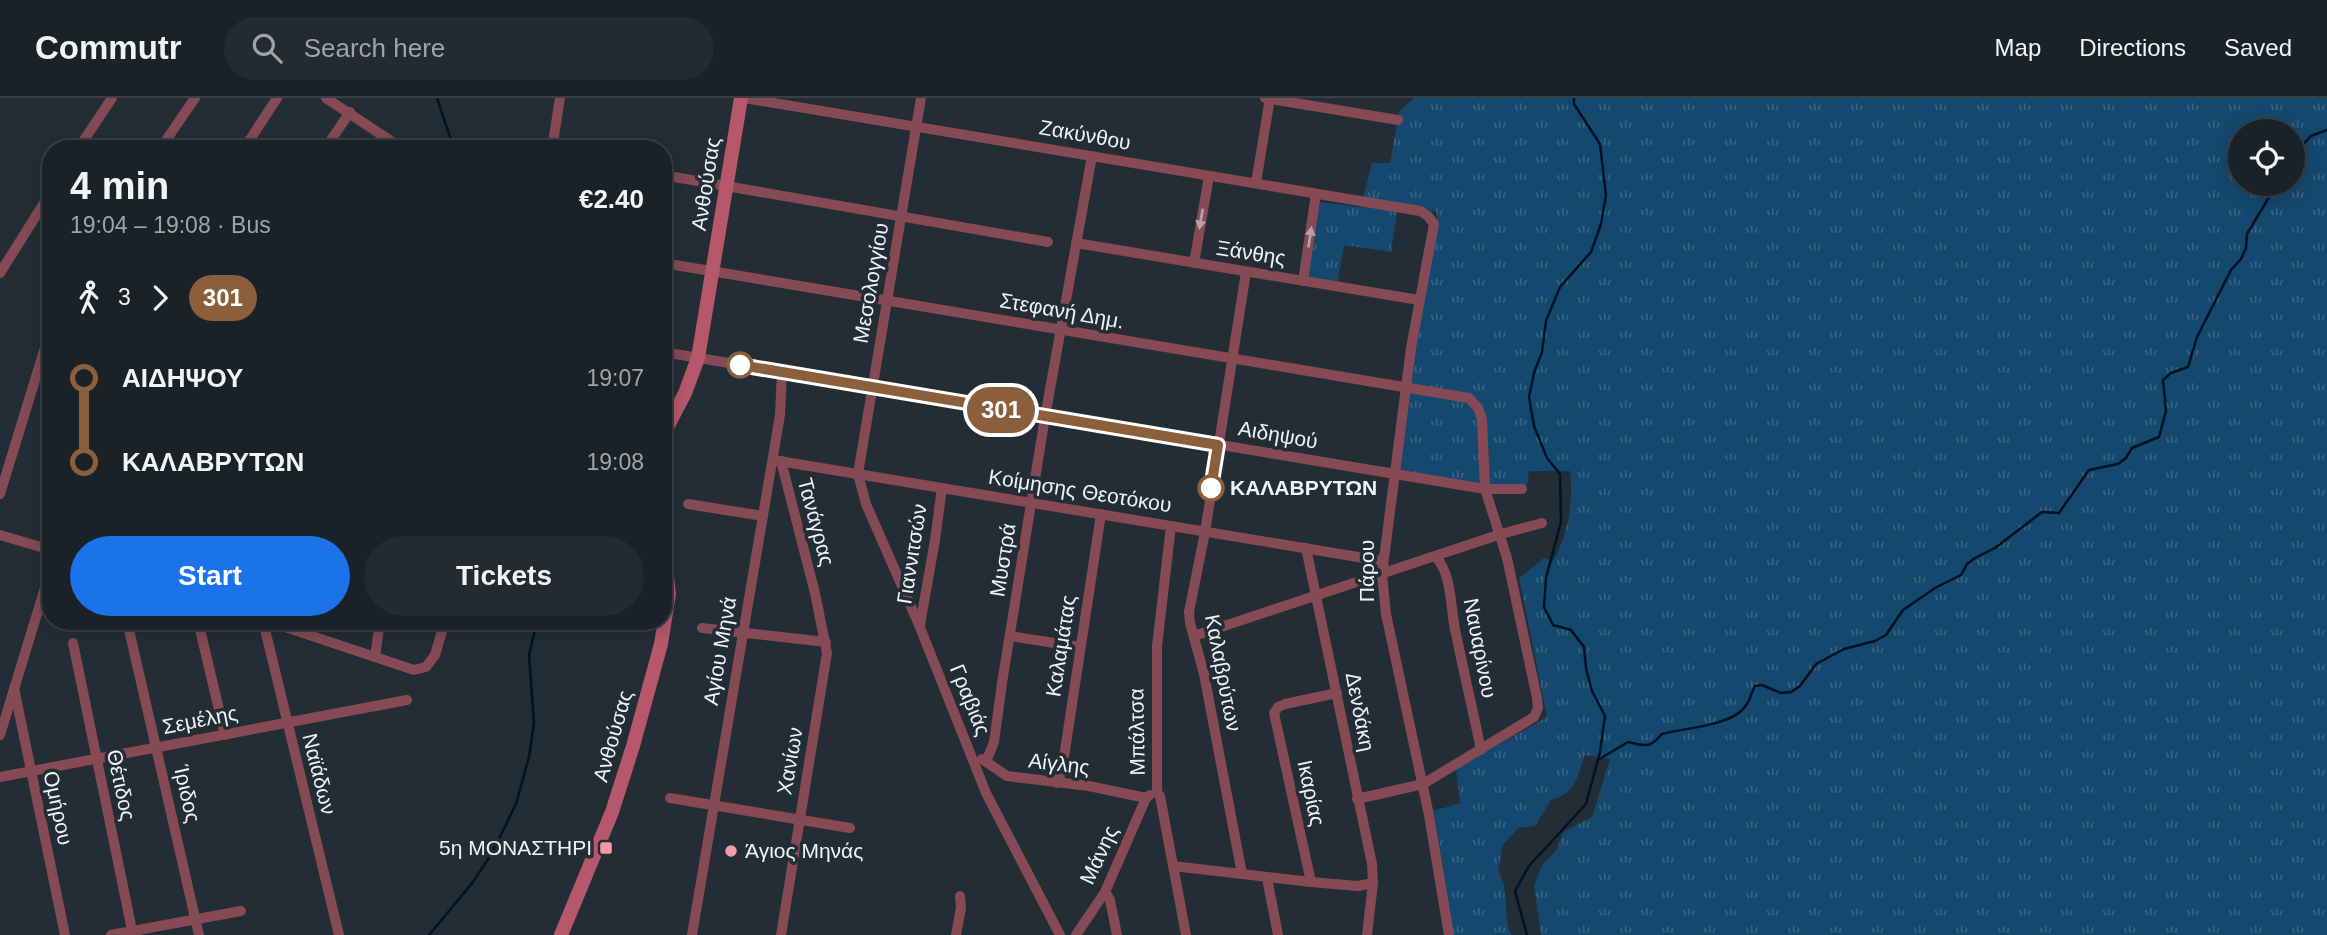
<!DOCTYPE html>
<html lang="en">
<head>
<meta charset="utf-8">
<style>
	body { margin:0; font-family:Helvetica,sans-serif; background:#232a30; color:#f1f3f6; height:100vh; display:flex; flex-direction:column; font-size:26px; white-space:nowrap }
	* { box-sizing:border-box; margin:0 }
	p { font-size:23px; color:#9fa4a8 }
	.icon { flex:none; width:38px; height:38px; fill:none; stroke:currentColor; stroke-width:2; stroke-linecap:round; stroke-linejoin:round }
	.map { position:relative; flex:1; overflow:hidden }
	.panel { position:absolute; left:42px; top:42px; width:630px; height:490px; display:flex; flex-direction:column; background:#1a2228; border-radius:28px; box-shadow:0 4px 18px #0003,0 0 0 2px #383f45 }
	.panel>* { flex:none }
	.badge { padding:0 14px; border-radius:23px; font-size:24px; line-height:46px }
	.buttons { position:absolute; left:2228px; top:21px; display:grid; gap:14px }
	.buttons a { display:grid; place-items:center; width:77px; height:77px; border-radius:50%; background:#1a2228; box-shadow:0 4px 18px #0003,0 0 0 2px #383f45; font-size:35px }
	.map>.badge { position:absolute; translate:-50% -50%; box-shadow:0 0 0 4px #fff }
	.legs { display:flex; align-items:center; gap:10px; height:77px; padding:0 28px; font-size:23px }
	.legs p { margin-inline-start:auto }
	.summary { display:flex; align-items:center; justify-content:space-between; height:119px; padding:0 28px }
	h1 { font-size:38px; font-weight:700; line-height:52px }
	.cta { display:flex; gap:14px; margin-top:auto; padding:14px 28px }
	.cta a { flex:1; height:80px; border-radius:42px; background:#1a73e8; color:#fff; font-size:28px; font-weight:700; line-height:80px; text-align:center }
	.cta a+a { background:#232a30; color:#f1f3f6 }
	ul { padding:0 28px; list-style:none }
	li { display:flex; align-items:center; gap:24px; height:84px; font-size:26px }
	li i { display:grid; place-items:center; width:10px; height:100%; margin:0 9px; background:currentColor }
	li i::after { content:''; width:18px; height:18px; margin:-9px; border:5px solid; border-radius:50%; background:#1a2228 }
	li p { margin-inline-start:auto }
	li:first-child i { background:linear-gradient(#0000 50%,currentColor 0) }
	li:last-child i { background:linear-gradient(currentColor 50%,#0000 0) }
	header { display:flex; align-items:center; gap:42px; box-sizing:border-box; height:98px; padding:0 35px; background:#1a2228; border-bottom:2px solid #383f45 }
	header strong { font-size:33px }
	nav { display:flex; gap:38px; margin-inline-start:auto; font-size:24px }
	.search { width:490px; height:63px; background:#232a30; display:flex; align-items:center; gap:18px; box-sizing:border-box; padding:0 24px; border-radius:38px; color:#9fa4a8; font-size:26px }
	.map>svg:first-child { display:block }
	.grass { fill:url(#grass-tufts); fill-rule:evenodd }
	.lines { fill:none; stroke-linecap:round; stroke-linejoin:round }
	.stream { stroke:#001325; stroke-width:2.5 }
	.street { stroke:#854a53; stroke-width:10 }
	.secondary { stroke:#b65869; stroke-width:14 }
	.oneway { fill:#b89ea6 }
	.line-1-casing { stroke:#fff; stroke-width:16 }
	.line-1 { stroke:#8b5e3c; stroke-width:10 }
	.stop-1-dot { fill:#fff; stroke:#8b5e3c; stroke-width:3.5 }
	.poi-dot { fill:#f39aa7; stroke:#222d36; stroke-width:2.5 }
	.labels { text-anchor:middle; stroke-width:7; stroke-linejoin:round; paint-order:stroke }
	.street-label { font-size:21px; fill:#ecf3f9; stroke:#222d36 }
	.stop-label { font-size:21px; font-weight:bold; fill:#ecf3f9; stroke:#222d36; text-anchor:start }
	.poi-label { font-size:21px; fill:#ecf3f9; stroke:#222d36; text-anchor:end }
</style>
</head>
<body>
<header>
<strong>Commutr</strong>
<div class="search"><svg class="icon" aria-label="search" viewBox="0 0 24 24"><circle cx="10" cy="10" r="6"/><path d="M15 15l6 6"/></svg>Search here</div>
<nav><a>Map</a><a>Directions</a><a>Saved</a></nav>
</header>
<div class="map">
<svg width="2327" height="837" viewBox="0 0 2327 837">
	<defs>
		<pattern id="grass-tufts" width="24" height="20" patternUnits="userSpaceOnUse" patternTransform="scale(1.75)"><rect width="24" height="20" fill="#15486e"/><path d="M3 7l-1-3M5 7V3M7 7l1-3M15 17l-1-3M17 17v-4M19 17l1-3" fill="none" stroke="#376383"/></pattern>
	</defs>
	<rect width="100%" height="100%" fill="#222d36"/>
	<path class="grass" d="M1414,0H2327V837H1541L1534,787L1542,768L1557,751L1563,734L1592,719L1610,661L1585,657C1576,680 1578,694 1551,702L1535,728L1518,730L1503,747L1498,771L1504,787L1508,830L1512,837H1453L1434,713L1460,705L1456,671L1547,619L1519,480L1544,460L1553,463C1568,438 1574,402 1570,373H1529L1527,388L1491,387L1399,373L1414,246L1437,118L1436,113L1398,107L1391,154L1344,147L1337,187L1307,183L1319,104L1361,109L1372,65H1390L1399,14ZM2240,33H2292V86H2240Z"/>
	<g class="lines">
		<g class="stream">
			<polyline points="437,0 454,51"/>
			<polyline points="2292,58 2311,38 2327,32"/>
			<path d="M1598,662L1628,644C1647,648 1649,651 1662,636C1684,630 1726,628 1742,612C1750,605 1750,597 1755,588L1762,587L1781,595L1791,594L1800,588L1816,566L1844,551L1875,543L1886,537L1903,512L1935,490L1961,477L1967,466L1975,460L1995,450L2042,414L2059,415L2089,372L2118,366L2126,360L2132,350L2159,339L2166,313L2163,282L2171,275L2188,269L2197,239L2231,172L2241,161L2246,150L2247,136L2272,94L2281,89V86"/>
			<polyline points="429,837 473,784 492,755 516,706 529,659 534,625 529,557 537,523"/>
			<polyline points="1527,837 1515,793 1529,768 1586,706 1600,654 1605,618 1592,593 1586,570 1584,549 1571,532 1553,527 1544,509 1546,480 1561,424 1560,376 1547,360 1534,328 1529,299 1534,275 1542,254 1546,223 1560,189 1591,154 1601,126 1606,97 1600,46 1574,6 1574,0"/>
		</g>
		<g class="street">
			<polyline points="326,0 403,51"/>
			<polyline points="744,0 1420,113 1428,118 1434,126 1411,250 1382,476 1386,516 1429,717 1449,837"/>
			<polyline points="921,0 858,376 866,406 919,527 986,695 1060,837"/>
			<polyline points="1265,0 1398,22"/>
			<polyline points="78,51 112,0"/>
			<polyline points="160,51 195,0"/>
			<polyline points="244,51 277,0"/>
			<polyline points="325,51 350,14"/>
			<polyline points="552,51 560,0"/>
			<polyline points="663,77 1048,144"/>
			<polyline points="1256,85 1270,0"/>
			<polyline points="1076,145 1419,202"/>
			<polyline points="663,165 1469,300 1478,310 1482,321 1485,391 1507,460 1537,600 1538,610 1534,619 1423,686 1357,701"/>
			<polyline points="1194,165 1209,78"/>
			<polyline points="0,175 51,94"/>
			<polyline points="1303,183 1316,96"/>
			<polyline points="663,254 1485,391 1522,391"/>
			<polyline points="773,362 1382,463"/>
			<polyline points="781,363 815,495 827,555 781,837"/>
			<polyline points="0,396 51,230"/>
			<polyline points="688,406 763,418"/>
			<polyline points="1171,428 1157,548 1157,694 1160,698 1186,837"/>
			<polyline points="0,437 51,452"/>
			<polyline points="1306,450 1372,766 1373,785 1367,837"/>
			<path d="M1436,459C1453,478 1450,512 1456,536C1464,575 1473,613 1481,652"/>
			<polyline points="127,523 199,837"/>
			<polyline points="198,523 225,637"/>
			<polyline points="263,523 339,837"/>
			<polyline points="267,523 414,572 426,569 435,557 445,523"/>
			<polyline points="920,527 935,442 942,390"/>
			<polyline points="702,530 826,544"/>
			<polyline points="1010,538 1080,549"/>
			<polyline points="1194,538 1501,436 1542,425"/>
			<polyline points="73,545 133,837"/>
			<polyline points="375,559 380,523"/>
			<polyline points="14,590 65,837"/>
			<polyline points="0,637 51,470"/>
			<polyline points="982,661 1007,678 1089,688 1146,700"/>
			<polyline points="986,664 994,644 1002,585 1045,319 1092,58"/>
			<polyline points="0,679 407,602"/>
			<polyline points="1057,685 1062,672 1101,416"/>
			<polyline points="670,700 850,730"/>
			<polyline points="1173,768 1311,784 1358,788 1373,785"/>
			<polyline points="1242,776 1204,576 1190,525 1189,514 1205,434 1246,174"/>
			<polyline points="1267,780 1278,837"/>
			<polyline points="1311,784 1274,615 1278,609 1285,606 1337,595"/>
			<polyline points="1105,794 1110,802 1117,837"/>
			<polyline points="111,837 241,813"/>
			<polyline points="692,837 780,317 782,274"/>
			<polyline points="956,837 961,810 960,798"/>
			<polyline points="1076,837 1105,794 1146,700 1150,697"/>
		</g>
		<g class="secondary">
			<polyline points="663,337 685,295 698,260 741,0"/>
			<polyline points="561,837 612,714 633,648 661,546 669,496 663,442"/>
		</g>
	</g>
	<defs><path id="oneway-solid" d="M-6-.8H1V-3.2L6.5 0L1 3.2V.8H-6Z" transform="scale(1.75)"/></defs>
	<g class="oneway">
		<use href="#oneway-solid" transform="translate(1201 121) rotate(100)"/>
		<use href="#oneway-solid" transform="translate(1310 139) rotate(-81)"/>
	</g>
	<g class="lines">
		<defs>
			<polyline id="line-1" points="740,267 1218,347 1211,390"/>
		</defs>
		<use href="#line-1" class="line-1-casing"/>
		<use href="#line-1" class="line-1"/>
	</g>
	<g class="stop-1-dot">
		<circle cx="740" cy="267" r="12"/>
		<circle cx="1211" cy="390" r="12"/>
	</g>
	<g class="poi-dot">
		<rect x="599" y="743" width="14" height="14" rx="3.5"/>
		<circle cx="731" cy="753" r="7"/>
	</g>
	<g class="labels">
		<g class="street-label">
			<text transform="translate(1085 37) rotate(10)" y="7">Ζακύνθου</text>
			<text transform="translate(706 86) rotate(-81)" y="7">Ανθούσας</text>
			<text transform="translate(1251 155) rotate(9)" y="7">Ξάνθης</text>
			<text transform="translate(871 185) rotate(-80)" y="7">Μεσολογγίου</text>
			<text transform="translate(1062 213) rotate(10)" y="7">Στεφανή Δημ.</text>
			<text transform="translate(1278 337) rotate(10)" y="7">Αιδηψού</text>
			<text transform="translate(1080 393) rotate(9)" y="7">Κοίμησης Θεοτόκου</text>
			<text transform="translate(816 424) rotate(75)" y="7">Τανάγρας</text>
			<text transform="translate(912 456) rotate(-81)" y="7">Γιαννιτσών</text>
			<text transform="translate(1003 462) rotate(-81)" y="7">Μυστρά</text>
			<text transform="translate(1367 473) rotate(-90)" y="7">Πάρου</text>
			<text transform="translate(1061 548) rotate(-81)" y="7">Καλαμάτας</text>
			<text transform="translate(1480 550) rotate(79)" y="7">Ναυαρίνου</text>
			<text transform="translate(720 553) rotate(-80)" y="7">Αγίου Μηνά</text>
			<text transform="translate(1223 575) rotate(79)" y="7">Καλαβρύτων</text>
			<text transform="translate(970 602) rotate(68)" y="7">Γραβιάς</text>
			<text transform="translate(1360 614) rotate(79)" y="7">Δενδάκη</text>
			<text transform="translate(200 622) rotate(-11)" y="7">Σεμέλης</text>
			<text transform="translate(1137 634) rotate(-91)" y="7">Μπάλτσα</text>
			<text transform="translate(613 638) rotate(-74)" y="7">Ανθούσας</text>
			<text transform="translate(790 663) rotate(-80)" y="7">Χανίων</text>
			<text transform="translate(1059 666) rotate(7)" y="7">Αίγλης</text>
			<text transform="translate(319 676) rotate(76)" y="7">Ναϊάδων</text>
			<text transform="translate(121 687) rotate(78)" y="7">Θέτιδος</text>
			<text transform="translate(1311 695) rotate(78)" y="7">Ικαρίας</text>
			<text transform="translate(187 696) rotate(77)" y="7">Ίριδος</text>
			<text transform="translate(58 710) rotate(78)" y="7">Ομήρου</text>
			<text transform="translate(1099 757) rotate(-65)" y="7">Μάνης</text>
		</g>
		<g class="stop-label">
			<text x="1230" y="397">ΚΑΛΑΒΡΥΤΩΝ</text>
		</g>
		<g class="poi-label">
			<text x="592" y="757">5η ΜΟΝΑΣΤΗΡΙ</text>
			<text x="745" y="760" text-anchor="start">Άγιος Μηνάς</text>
		</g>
	</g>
</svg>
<div class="buttons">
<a><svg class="icon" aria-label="locate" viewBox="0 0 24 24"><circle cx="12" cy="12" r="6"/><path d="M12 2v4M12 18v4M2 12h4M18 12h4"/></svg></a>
</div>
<b class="badge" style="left:1001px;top:312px;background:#8b5e3c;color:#fff">301</b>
<section class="panel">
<div class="summary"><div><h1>4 min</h1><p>19:04 – 19:08 · Bus</p></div><b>€2.40</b></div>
<div class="legs"><svg class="icon" aria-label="walk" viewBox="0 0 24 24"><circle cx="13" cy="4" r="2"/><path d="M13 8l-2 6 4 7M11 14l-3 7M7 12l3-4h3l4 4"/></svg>3<svg class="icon" aria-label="forward" viewBox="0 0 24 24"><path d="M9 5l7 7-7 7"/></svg><b class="badge" style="background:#8b5e3c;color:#fff">301</b></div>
<ul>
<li><i style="color:#8b5e3c"></i><b>ΑΙΔΗΨΟΥ</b><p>19:07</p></li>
<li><i style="color:#8b5e3c"></i><b>ΚΑΛΑΒΡΥΤΩΝ</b><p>19:08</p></li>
</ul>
<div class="cta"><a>Start</a><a>Tickets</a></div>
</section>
</div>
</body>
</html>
